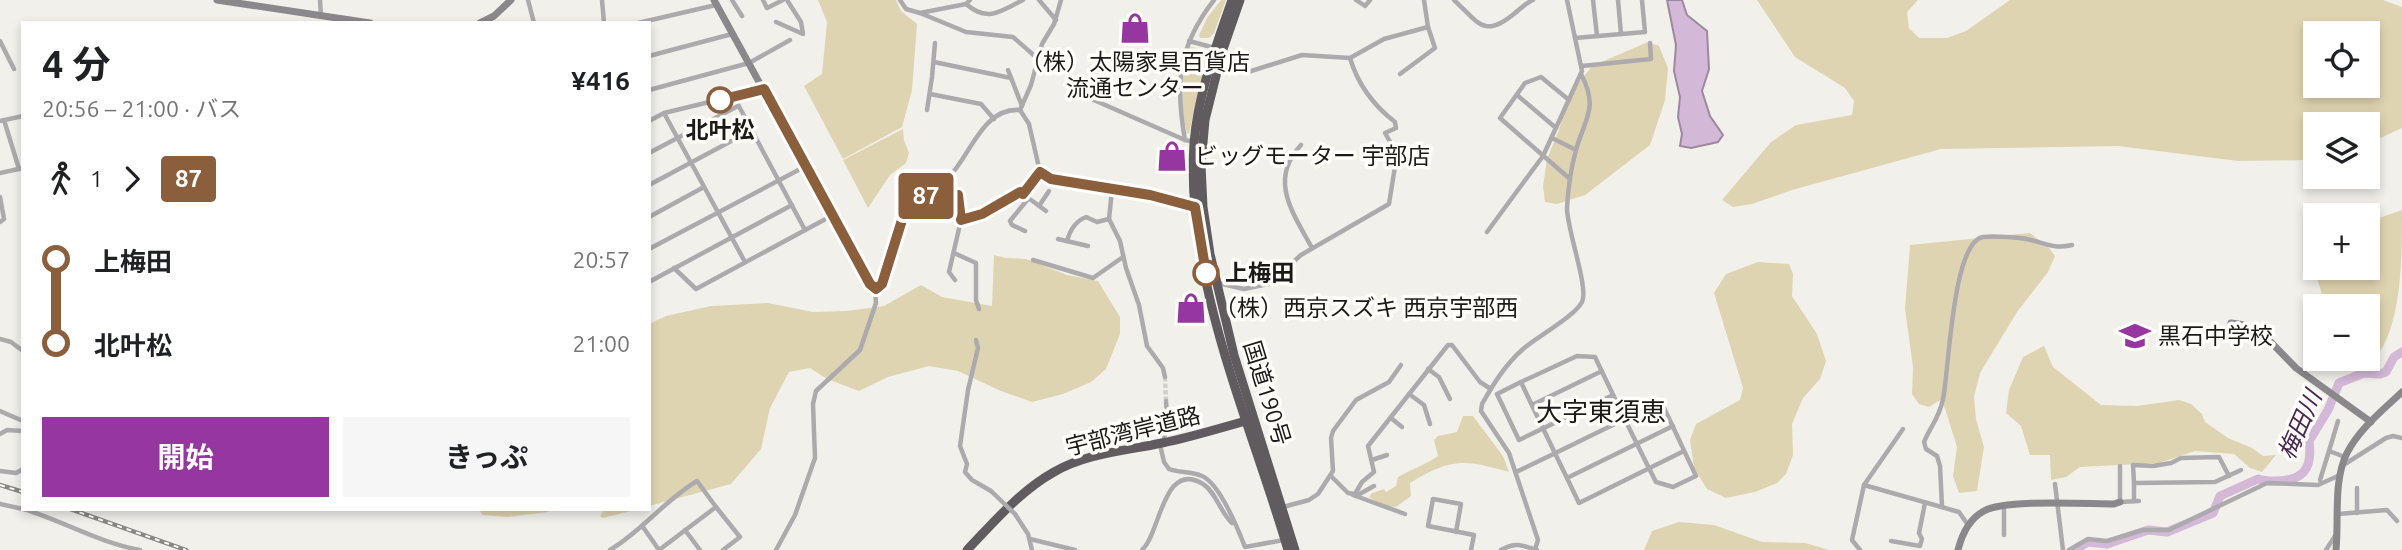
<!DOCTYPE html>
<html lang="ja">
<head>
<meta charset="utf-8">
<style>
	body { margin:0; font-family:Ubuntu,"Noto Sans JP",sans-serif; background:#f6f6f6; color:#202124; height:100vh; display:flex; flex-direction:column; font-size:26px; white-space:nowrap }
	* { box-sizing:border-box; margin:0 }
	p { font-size:23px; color:#757577 }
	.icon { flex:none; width:38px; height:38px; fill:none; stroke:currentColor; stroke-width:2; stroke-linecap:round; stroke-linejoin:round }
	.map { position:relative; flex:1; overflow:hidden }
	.side { position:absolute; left:21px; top:21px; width:630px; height:490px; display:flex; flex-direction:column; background:#fff; border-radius:0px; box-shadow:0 4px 10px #0003 }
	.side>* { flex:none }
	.badge { padding:0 14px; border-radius:5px; font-size:24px; line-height:46px }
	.tools { position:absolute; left:2303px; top:21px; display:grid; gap:14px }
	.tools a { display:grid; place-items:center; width:77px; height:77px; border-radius:0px; background:#fff; box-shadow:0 4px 10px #0003; font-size:35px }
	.map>.badge { position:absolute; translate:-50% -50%; box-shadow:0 0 0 4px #fff }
	.legs { display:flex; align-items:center; gap:10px; height:77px; padding:0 21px; font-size:23px }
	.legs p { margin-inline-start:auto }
	.overview { display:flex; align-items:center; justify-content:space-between; height:119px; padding:0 21px }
	h1 { font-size:38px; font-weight:700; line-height:52px }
	.primary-button { display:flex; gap:14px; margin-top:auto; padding:14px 21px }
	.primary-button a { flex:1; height:80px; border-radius:0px; background:#9637a1; color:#fff; font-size:28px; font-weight:700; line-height:80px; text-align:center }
	.primary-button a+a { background:#f6f6f6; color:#202124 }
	ul { padding:0 21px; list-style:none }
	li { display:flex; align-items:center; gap:24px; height:84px; font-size:26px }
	li i { display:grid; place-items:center; width:10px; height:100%; margin:0 9px; background:currentColor }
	li i::after { content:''; width:18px; height:18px; margin:-9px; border:5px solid; border-radius:50%; background:#fff }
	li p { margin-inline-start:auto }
	li:first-child i { background:linear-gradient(#0000 50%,currentColor 0) }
	li:last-child i { background:linear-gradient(currentColor 50%,#0000 0) }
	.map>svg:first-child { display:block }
	.green { fill:#dfd4b1; fill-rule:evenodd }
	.water { fill:#d4b8d7; stroke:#9c899e; stroke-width:2 }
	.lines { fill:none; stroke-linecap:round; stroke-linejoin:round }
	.river { stroke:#d4b8d7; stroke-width:9 }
	.street-tunnel { stroke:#d2d0cb; stroke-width:4.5; stroke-dasharray:4.5 2; stroke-linecap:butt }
	.street { stroke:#acaaac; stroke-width:4.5 }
	.secondary { stroke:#8b888b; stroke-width:7 }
	.highway { stroke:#5f5b5f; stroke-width:9 }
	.rail-casing { stroke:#888783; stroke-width:4.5 }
	.rail { stroke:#fffefa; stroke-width:2; stroke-dasharray:5; stroke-linecap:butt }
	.street-bridge { stroke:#acaaac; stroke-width:4.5 }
	.line-1-casing { stroke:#fff; stroke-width:16 }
	.line-1 { stroke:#8b5e3c; stroke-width:10 }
	.stop-1-dot { fill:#fff; stroke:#8b5e3c; stroke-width:3.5 }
	.labels { text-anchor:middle; stroke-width:7; stroke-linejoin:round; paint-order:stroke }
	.poi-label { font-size:23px; fill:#1b1a18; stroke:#fffefa; text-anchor:start }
	.stop-label { font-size:23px; font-weight:bold; fill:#1b1a18; stroke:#fffefa }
	.street-label { font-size:23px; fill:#1b1a18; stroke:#fffefa }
	.water-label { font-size:24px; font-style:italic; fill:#4a254e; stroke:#fffefa }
	.quarter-label { font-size:26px; fill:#1b1a18; stroke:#fffefa }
</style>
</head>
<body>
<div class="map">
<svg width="2402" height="550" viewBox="0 0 2402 550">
	<rect width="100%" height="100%" fill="#f2f0eb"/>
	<g class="green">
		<polygon points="818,0 896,0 901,11 917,24 912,90 902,127 843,159 804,86 822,74 827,22"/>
		<polygon points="1221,0 1226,0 1214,33 1209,38 1200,38 1199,35 1207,18"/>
		<path d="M1757,0H1918L1907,12L1909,28L1919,38H1947L1966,31L2010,0H2383L2402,7V128L2368,144V124H2315V160L2238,161L2118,146L1941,149L1792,190L1752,204L1733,207L1722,200L1771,142L1796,125L1852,115L1854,101L1845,88L1795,57ZM2315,33H2368V86H2315Z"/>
		<polygon points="1648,42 1659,46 1668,68 1665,100 1650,145 1585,195 1557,204 1545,202 1543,186 1547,159 1559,130 1568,97 1592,66"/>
		<path d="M1193,47L1204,52L1206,61L1189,133L1187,134C1180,106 1181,75 1189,48Z"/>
		<polygon points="903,129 904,140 909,153 906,163 890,175 868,208 843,160"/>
		<path d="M2402,210C2402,255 2402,315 2381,350C2376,356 2372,362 2365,365C2351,370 2341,367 2330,359H2368V306H2323C2324,287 2308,268 2315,248V268H2368V222Z"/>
		<polygon points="2030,233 2049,248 2055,256 2048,272 2017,312 1980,373 1974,397 1976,419 1984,447 1977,491 1959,493 1953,476 1957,447 1942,399 1929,407 1919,404 1912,394 1913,367 1905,309 1910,245"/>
		<polygon points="994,255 1006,258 1026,259 1067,275 1098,281 1120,317 1120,334 1106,369 1091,382 1063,394 1032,402 1001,391 958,371 929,366 888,377 859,391 827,379 810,368 789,372 770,408 761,449 731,484 649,506 649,324 666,316 711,306 768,303 813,312 846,311 884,306 921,285 942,297 992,306"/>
		<polygon points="1758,262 1789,264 1793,274 1792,296 1817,334 1826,361 1820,379 1803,398 1792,424 1793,455 1786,474 1777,483 1755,492 1726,498 1707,489 1694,468 1690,440 1696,424 1740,400 1743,388 1714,293 1726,274"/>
		<polygon points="2044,346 2053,367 2101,405 2137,406 2179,400 2191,404 2202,414 2205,422 2228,438 2252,448 2263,456 2276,455 2262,472 2250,468 2234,454 2195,451 2159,463 2080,467 2066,477 2051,480 2050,455 2030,455 2021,426 2006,413 2009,390 2023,357"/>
		<path d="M1463,416H1473L1503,456L1509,472C1464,459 1451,458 1410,483L1411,496L1396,507L1384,506L1369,497L1372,493L1384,489L1386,492L1396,486L1398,477C1412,469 1425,465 1438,456L1434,440L1438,436L1457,432Z"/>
		<polygon points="480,509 552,509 548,512 507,517 482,515"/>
		<polygon points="605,509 639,509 603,518 600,516"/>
		<polygon points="1679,522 1714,525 1762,542 1805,543 1829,550 1644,550 1652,531"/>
	</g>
	<polygon class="water" points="1667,0 1682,0 1687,15 1707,31 1709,69 1702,91 1710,116 1723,135 1718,142 1691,148 1680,146 1682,134 1678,117 1680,97 1674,71 1676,45"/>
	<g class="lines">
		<path class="river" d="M2074,550L2088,542L2107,544L2148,530L2167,532L2213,513L2220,496L2258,479C2264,481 2268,481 2275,481C2303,481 2313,469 2309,441L2328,410L2339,383L2364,373L2380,374L2386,372L2394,357L2402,352"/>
		<g class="street-tunnel">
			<polyline points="1165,377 1166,401"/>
			<polyline points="1166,430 1167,416"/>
		</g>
		<g class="street">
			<polyline points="320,0 321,16"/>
			<polyline points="528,0 534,23"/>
			<polyline points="602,0 604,23"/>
			<polyline points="732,0 742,16"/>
			<polyline points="763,0 767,8 783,0"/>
			<polyline points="900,0 906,9 920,13 966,4 970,0"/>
			<polyline points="1039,0 1056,20"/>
			<polyline points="1356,0 1365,6 1370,0"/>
			<path d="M1454,0C1479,23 1484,39 1515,13C1521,8 1526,3 1533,0"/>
			<polyline points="1593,0 1597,36"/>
			<polyline points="1618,0 1621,34"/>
			<path d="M966,4C988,23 1000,11 1023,0"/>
			<polyline points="920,13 966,32 1013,37 1037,58"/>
			<polyline points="776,22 803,34 801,22 787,0"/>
			<polyline points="638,23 716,5"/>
			<polyline points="1575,38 1645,32 1642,0"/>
			<polyline points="0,41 14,69"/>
			<polyline points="1189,41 1215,48"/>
			<path d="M1222,52C1234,57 1237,67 1248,72L1302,55L1350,58L1384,39L1428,27L1424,0"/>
			<polyline points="649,56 732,34"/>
			<polyline points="934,62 1011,78"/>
			<polyline points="1582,66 1651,59 1650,43"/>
			<polyline points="1008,70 1022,106"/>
			<polyline points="1400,74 1435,48 1428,27"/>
			<polyline points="649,90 749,63 790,40"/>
			<polyline points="930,94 981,104 994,119"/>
			<polyline points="1080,94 1185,140 1195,142"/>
			<polyline points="1517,95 1556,128"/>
			<polyline points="734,97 805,230"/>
			<polyline points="1569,100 1541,77 1525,83 1500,118 1570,179"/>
			<polyline points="927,110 932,77 935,43"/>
			<polyline points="1020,110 1029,124 1040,172 1046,177 1150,195 1195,207"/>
			<polyline points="1020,110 1031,85 1042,44 1054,24 1061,0"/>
			<polyline points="664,113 745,262"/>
			<polyline points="4,120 19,169"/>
			<polyline points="0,121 23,116"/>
			<polyline points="649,121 664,113 763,89"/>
			<polyline points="1552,138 1576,150"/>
			<path d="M1185,140C1175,84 1178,46 1214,0"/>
			<path d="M1301,145C1268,180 1293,213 1312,248"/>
			<polyline points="649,153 738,106"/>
			<polyline points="0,173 23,168"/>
			<polyline points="649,185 752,130"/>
			<polyline points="933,190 946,195 955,194 960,197 961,220 949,272 955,280"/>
			<polyline points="1112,190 1109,219 1120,241 1126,268 1139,305 1147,346 1163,368 1165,377"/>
			<polyline points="1023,194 1046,211"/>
			<polyline points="0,197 4,219 0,222"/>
			<polyline points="1039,206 1049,191"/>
			<polyline points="649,217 704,187"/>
			<polyline points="961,220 978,216 1020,193 1023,194 1040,172"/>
			<polyline points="1025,231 1012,225 1010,221 1028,199"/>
			<polyline points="1487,232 1543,156 1582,71 1567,0"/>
			<polyline points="1058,239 1088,246"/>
			<path d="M1067,241C1070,230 1076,221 1086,217L1097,222L1109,219"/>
			<polyline points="649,249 806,166"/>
			<polyline points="954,253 976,263 976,300 979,309"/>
			<polyline points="1033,260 1093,278 1123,257"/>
			<polyline points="674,268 696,289 833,215"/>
			<polyline points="649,282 792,205"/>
			<path d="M1218,283L1244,289L1268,284L1301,255L1389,204L1397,154L1385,133L1396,128L1395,122C1373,105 1358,85 1350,58"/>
			<path d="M875,289L882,284C887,264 891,240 901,222C912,203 933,192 948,178C970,157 982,107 1020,110"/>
			<polyline points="0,339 11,342 23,351"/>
			<polyline points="976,340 978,348 968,390 960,446 967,464 965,472 972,480 991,491"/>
			<polyline points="1428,369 1439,377 1450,399"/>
			<polyline points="1521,382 1497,394 1519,440 1613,395"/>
			<polyline points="1409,394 1424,405 1430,424"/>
			<polyline points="1166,401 1167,416"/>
			<polyline points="1532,405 1602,371"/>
			<polyline points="0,411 23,421"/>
			<polyline points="1391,418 1402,427"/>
			<polyline points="0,434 7,430 23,431"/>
			<polyline points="1164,439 1166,430"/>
			<path d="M1161,449L1164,462L1169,469C1179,473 1191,471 1202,476C1220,484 1238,529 1245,547L1284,540"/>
			<polyline points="2329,451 2338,421"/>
			<polyline points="1372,460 1387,455"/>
			<polyline points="2345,464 2386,438 2393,436 2402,438"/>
			<polyline points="2120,466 2120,502 2139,501"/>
			<polyline points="0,471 16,473 23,469"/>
			<path d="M1516,472C1564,449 1612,425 1661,402C1673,426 1684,451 1696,476L1673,487L1656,482C1635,441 1615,399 1595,357L1577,356L1521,382C1540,423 1560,463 1579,503L1684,451"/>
			<polyline points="1331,476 1348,493 1355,494 1362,482 1374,472 1368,446 1448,345 1452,345 1480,382 1491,389"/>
			<polyline points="1567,478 1673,426"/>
			<polyline points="2320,480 2329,451 2345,457"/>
			<polyline points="2134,483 2133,465 2153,466 2171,463 2181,458 2219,457 2229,476"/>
			<polyline points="2055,484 2063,550"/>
			<polyline points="1864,485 1959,512 1968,525"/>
			<polyline points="1353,495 1405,514"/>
			<polyline points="1356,496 1374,486"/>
			<polyline points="2134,501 2134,483 2215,482 2241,470"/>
			<polyline points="0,504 23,509"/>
			<path d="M1942,506L1940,466L1937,456L1926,449L1924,442C1931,425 1939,419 1943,399C1949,372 1952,242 1983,237C1993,236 2021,237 2031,240C2048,244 2054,249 2072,245"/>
			<polyline points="716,507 740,537 723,550"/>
			<polyline points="1283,507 1309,500 1318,494 1333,471 1331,438 1333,431 1356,400 1389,382 1401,365"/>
			<path d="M24,509C63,521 100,543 140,550"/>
			<polyline points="2357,513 2357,488"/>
			<polyline points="1015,514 1028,534 1032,550"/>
			<polyline points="2338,514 2387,510 2397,521"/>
			<polyline points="685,530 700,550"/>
			<polyline points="1456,532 1461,504 1433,499 1428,526 1474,535 1471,550"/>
			<polyline points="2004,535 2004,506"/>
			<polyline points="1030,539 1075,550"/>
			<polyline points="1891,541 1920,546 1922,539 1919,533 1925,503"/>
			<path d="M1535,549L1538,540L1509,453L1481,411L1482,404C1494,383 1505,365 1523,349C1537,337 1575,316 1582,302C1589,288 1567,230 1567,208C1568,189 1571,168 1576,150C1585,118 1599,108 1581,74"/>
			<path d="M610,550C642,531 665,500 697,481L716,507L659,550L643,527"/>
			<polyline points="776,550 795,515 815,458 813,404 816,391 860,350 876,303 875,289 870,284"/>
			<path d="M1142,550C1160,535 1163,459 1203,484C1216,492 1220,512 1232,523"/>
			<path d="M1501,550C1515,542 1522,545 1537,550"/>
			<polyline points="1860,550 1852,540 1864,485 1903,429"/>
			<polyline points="2069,550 2088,539 2107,541 2143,530 2169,530 2267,483 2318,485 2340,475"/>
			<polyline points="2326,550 2335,536"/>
		</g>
		<g class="secondary">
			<polyline points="217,0 370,23"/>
			<polyline points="714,0 870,284"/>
			<polyline points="480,23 494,16 511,0"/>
			<polyline points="2231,323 2245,325 2260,331 2296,368 2371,422"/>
			<path d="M1958,550C1962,534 1969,519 1984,511C2005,499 2086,504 2114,504L2120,502"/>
			<path d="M2336,550C2339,519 2333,481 2347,453C2359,429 2383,410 2402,392"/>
		</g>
		<g class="highway">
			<path d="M1232,0C1216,46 1198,94 1194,143C1185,282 1250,420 1288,550"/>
			<polyline points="1240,0 1222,52 1205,120 1201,165 1203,207 1210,254 1234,355 1295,550"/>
			<path d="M967,550C994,522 1020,491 1054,472C1087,453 1125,451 1162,443C1192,437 1220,428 1249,420"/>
		</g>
		<defs>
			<g id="rail">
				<polyline points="0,485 23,492"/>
				<polyline points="70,509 186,550"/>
			</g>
		</defs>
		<use href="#rail" class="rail-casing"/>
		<use href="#rail" class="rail"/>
		<polyline class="street-bridge" points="991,491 1015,514"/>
	</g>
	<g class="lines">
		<defs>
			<polyline id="line-1" points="720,100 764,89 870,284 876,289 882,284 902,220 933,190 939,194 958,195 961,220 982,214 1020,192 1023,194 1040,172 1051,179 1150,195 1195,207 1206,273"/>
		</defs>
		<use href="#line-1" class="line-1-casing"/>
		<use href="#line-1" class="line-1"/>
	</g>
	<defs>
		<symbol id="shop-bare" viewBox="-9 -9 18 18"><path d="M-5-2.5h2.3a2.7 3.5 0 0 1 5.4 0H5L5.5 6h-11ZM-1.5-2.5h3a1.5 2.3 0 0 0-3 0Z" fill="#9637a1" stroke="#fffefa" stroke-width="2.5" paint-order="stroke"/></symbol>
		<symbol id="school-bare" viewBox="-9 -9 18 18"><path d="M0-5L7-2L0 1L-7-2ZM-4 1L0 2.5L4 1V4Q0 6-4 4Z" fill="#9637a1" stroke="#fffefa" stroke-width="2.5" paint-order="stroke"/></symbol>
	</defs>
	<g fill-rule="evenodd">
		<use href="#shop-bare" x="1113" y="6" width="44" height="44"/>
		<use href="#shop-bare" x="1150" y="134" width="44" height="44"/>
		<use href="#shop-bare" x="1169" y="286" width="44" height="44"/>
		<use href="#school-bare" x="2113" y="314" width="44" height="44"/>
	</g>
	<g class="stop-1-dot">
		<circle cx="720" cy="100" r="12"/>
		<circle cx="1206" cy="273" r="12"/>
	</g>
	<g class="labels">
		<g class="poi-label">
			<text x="1135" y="70" text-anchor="middle">（株）太陽家具百貨店<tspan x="1135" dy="26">流通センター</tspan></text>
			<text x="1195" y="164">ビッグモーター 宇部店</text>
			<text x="1214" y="316">（株）西京スズキ 西京宇部西</text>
			<text x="2158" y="344">黒石中学校</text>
		</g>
		<g class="stop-label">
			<text x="720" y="138">北叶松</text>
			<text x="1225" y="281" text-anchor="start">上梅田</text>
		</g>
		<g class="street-label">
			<text transform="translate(1267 393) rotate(73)" y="8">国道190号</text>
			<text transform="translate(1133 431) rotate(-14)" y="8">宇部湾岸道路</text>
		</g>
		<g class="water-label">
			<text transform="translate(2300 425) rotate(-66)" y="8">梅田川</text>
		</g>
		<g class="quarter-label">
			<text x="1601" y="421">大字東須恵</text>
		</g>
	</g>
</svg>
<div class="tools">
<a><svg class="icon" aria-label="locate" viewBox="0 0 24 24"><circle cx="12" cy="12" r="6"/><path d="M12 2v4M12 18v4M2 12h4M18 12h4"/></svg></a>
<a><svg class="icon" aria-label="layers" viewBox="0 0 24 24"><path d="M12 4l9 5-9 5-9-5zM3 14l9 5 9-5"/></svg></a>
<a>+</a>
<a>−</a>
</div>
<b class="badge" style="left:926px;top:196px;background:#8b5e3c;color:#fff">87</b>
<section class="side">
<div class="overview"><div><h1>4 分</h1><p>20:56 – 21:00 · バス</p></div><b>¥416</b></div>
<div class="legs"><svg class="icon" aria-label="walk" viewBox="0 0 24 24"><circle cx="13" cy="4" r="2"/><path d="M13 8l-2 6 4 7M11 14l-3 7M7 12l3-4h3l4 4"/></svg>1<svg class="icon" aria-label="forward" viewBox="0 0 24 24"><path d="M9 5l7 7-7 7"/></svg><b class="badge" style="background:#8b5e3c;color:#fff">87</b></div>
<ul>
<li><i style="color:#8b5e3c"></i><b>上梅田</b><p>20:57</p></li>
<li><i style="color:#8b5e3c"></i><b>北叶松</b><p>21:00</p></li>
</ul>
<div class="primary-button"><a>開始</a><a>きっぷ</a></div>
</section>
</div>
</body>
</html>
